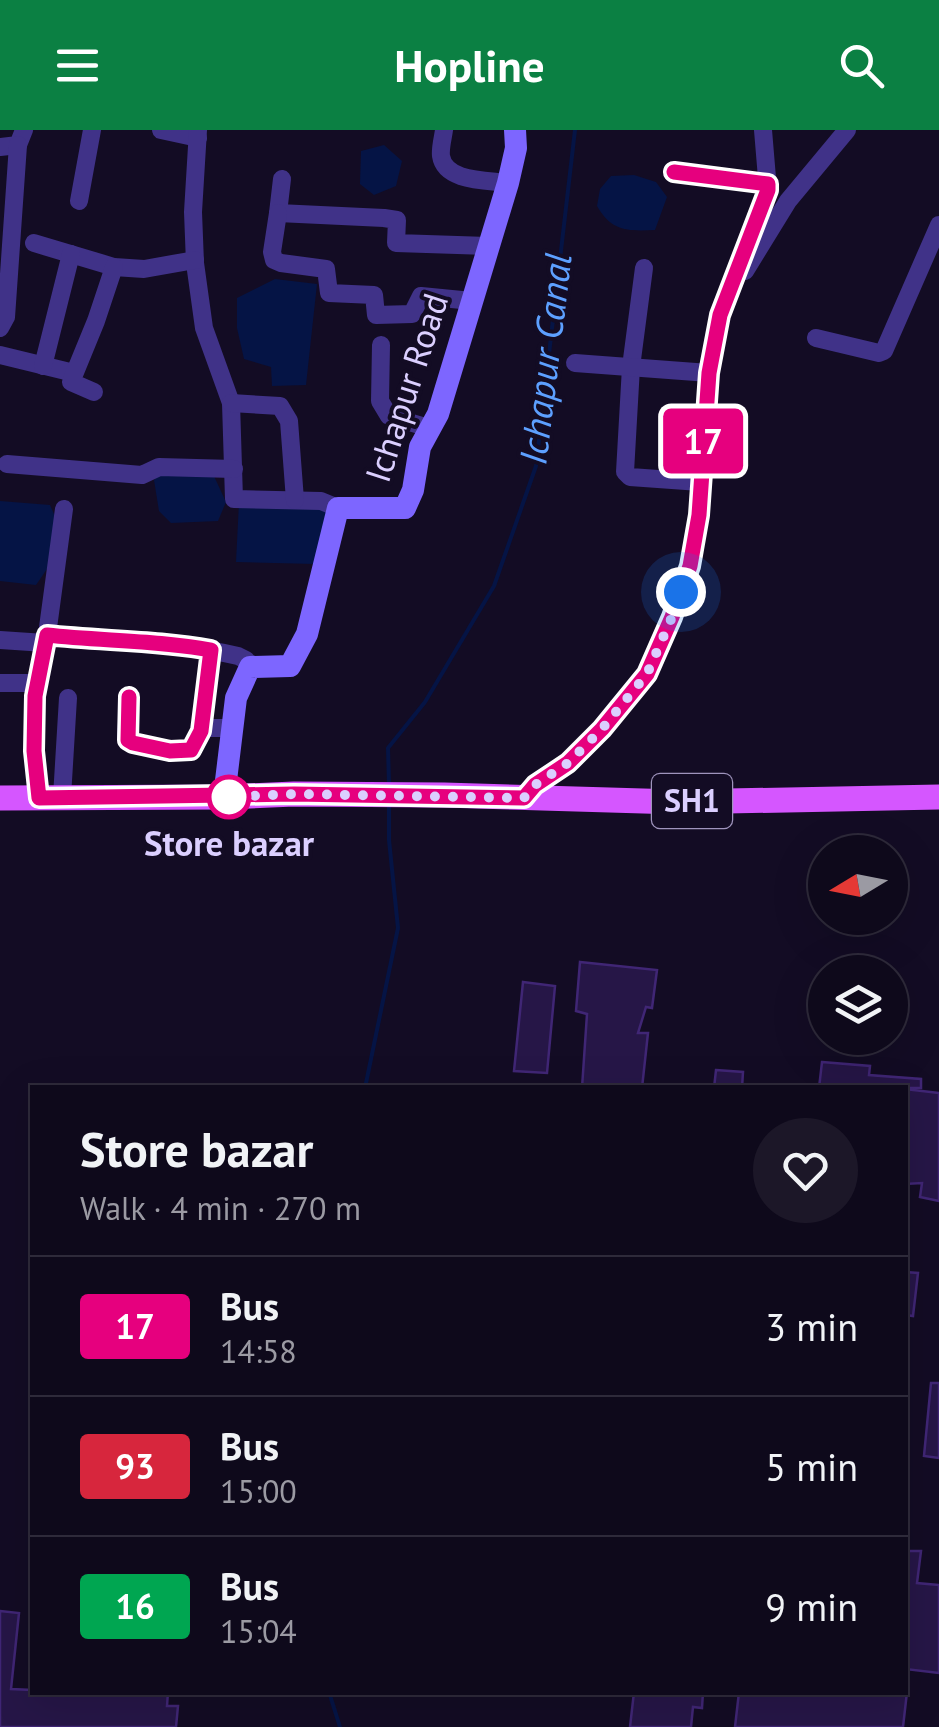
<!DOCTYPE html>
<html lang="en">
<head>
<meta charset="utf-8">
<style>
	body { margin:0; font-family:"PT Sans",sans-serif; background:#1c1728; color:#f1f3f6; height:100vh; display:flex; flex-direction:column; font-size:38px; white-space:nowrap }
	* { box-sizing:border-box; margin:0 }
	p { font-size:32px; color:#9b9aa3 }
	.icon { flex:none; width:55px; height:55px; fill:none; stroke:currentColor; stroke-width:2; stroke-linecap:round; stroke-linejoin:round }
	.map { position:relative; flex:1; overflow:hidden }
	.details { position:absolute; left:30px; top:955px; width:878px; height:610px; display:flex; flex-direction:column; background:#0e091b; border-radius:0px; box-shadow:0 10px 40px #0002,0 0 0 2px #2e2a3a }
	.details>* { flex:none }
	.badge { padding:0 20px; border-radius:8px; font-size:35px; line-height:65px }
	.needle { width:65px; rotate:260deg }
	.tools { position:absolute; left:808px; top:705px; display:grid; gap:20px }
	.tools a { display:grid; place-items:center; width:100px; height:100px; border-radius:50%; background:#0e091b; box-shadow:0 10px 40px #0002,0 0 0 2px #2e2a3a; font-size:50px }
	.you { position:absolute; width:50px; height:50px; margin:-25px; border:8px solid #fff; border-radius:50%; background:#1a73e8; box-shadow:0 0 0 15px #1a73e833 }
	.map>.badge { position:absolute; translate:-50% -50%; box-shadow:0 0 0 5px #fff }
	.round { display:grid; place-items:center; flex:none; width:105px; height:105px; border-radius:52px; background:#1c1728 }
	.headline { display:flex; align-items:center; justify-content:space-between; height:170px; padding:0 50px }
	h1 { font-size:48px; font-weight:800; line-height:75px }
	ul { padding:0; list-style:none }
	li { display:flex; align-items:center; gap:30px; height:140px; padding:0 50px; border-top:2px solid #2e2a3a }
	li div { flex:1 }
	li b { display:block; font-size:38px }
	li em { font-style:normal }
	li .badge { min-width:110px; font-weight:700; text-align:center }
	header { display:flex; justify-content:space-between; align-items:center; height:130px; padding:0 50px; background:#0b8043; color:#fff; font-size:45px; font-weight:800 }
	.map>svg:first-child { display:block }
	.water { fill:#051445 }
	.lines { fill:none; stroke-linecap:round; stroke-linejoin:round }
	.stream { stroke:#051445; stroke-width:4 }
	.building { fill:#261647; stroke:#402675; stroke-width:2.5 }
	.street { stroke:#403288; stroke-width:18 }
	.secondary { stroke:#7d66ff; stroke-width:22 }
	.primary { stroke:#d556ff; stroke-width:25 }
	.line-casing { stroke:#fff; stroke-width:22 }
	.line { stroke:#e6007e; stroke-width:15 }
	.walk { stroke:#dbcfff; stroke-width:10; stroke-dasharray:0 18 }
	.stop-dot { fill:#fff; stroke:#e6007e; stroke-width:5 }
	.labels { text-anchor:middle; stroke-width:8; stroke-linejoin:round; paint-order:stroke }
	.shield { fill:#130c24; stroke:#9f94bd; stroke-width:2.5 }
	.shield-label { font-size:32px; font-weight:bold; fill:#dbcfff }
	.street-label { font-size:35px; fill:#dbcfff; stroke:#130c24 }
	.stop-label { font-size:35px; font-weight:bold; fill:#dbcfff; stroke:#130c24 }
	.water-label { font-size:38px; font-style:italic; fill:#5da0ff; stroke:#130c24 }
</style>
</head>
<body>
<header><svg class="icon" aria-label="menu" viewBox="0 0 24 24"><path d="M4 6h16M4 12h16M4 18h16"/></svg>Hopline<svg class="icon" aria-label="search" viewBox="0 0 24 24"><circle cx="10" cy="10" r="6"/><path d="M15 15l6 6"/></svg></header>
<div class="map">
<svg width="939" height="1597" viewBox="0 0 939 1597">
	<rect width="100%" height="100%" fill="#130c24"/>
	<g class="water">
		<polygon points="384,15 402,31 396,56 374,65 360,54 361,21"/>
		<path d="M634,45L656,52L667,67L655,100C628,101 612,102 597,76L600,59L611,46Z"/>
		<polygon points="275,149 317,154 306,255 272,256 271,237 244,229 237,198 237,168"/>
		<polygon points="160,344 213,344 226,372 218,391 171,393 159,381 154,350"/>
		<polygon points="0,371 50,375 57,391 49,436 36,455 0,451"/>
		<polygon points="239,372 319,376 328,383 315,434 236,432"/>
	</g>
	<g class="lines">
		<g class="stream">
			<polyline points="389,654 388,618 425,572 494,456 536,336 575,0"/>
			<polyline points="365,958 398,798 389,710 389,674"/>
			<polyline points="329,1562 340,1597"/>
		</g>
	</g>
	<g class="building">
		<polygon points="580,832 657,840 652,878 646,877 638,903 648,903 642,958 582,958 587,884 576,881"/>
		<polygon points="523,852 555,856 547,943 514,941"/>
		<polygon points="822,932 870,936 869,945 921,949 921,958 819,958"/>
		<polygon points="716,940 743,942 742,958 714,958"/>
		<polygon points="905,959 939,963 939,1071 920,1067 922,1053 905,1054"/>
		<polygon points="905,1142 918,1143 913,1186 905,1185"/>
		<polygon points="931,1253 939,1253 939,1328 924,1326"/>
		<polygon points="905,1421 921,1421 917,1453 939,1455 939,1543 905,1539"/>
		<polygon points="0,1481 19,1483 11,1559 32,1560 32,1562 168,1562 167,1576 178,1576 176,1597 0,1597"/>
		<polygon points="634,1562 703,1562 702,1578 693,1577 691,1597 630,1597"/>
		<polygon points="739,1562 907,1562 903,1597 735,1597"/>
	</g>
	<g class="lines">
		<g class="street">
			<polyline points="161,0 198,8"/>
			<polyline points="198,0 193,82 195,133 204,198 231,273 234,369 321,371 338,378"/>
			<path d="M444,0C443,8 440,18 441,26C445,52 487,50 508,53"/>
			<polyline points="0,17 18,15 24,0"/>
			<polyline points="674,43 768,54"/>
			<polyline points="282,49 278,83 384,88 397,90 396,113 488,116"/>
			<polyline points="79,71 92,0"/>
			<polyline points="278,83 272,122 274,130 281,133 326,139 329,163 374,165 376,185 412,184 421,166 472,171"/>
			<polyline points="34,113 114,137 144,139 195,130"/>
			<polyline points="644,138 631,237 625,342 630,347 700,352"/>
			<polyline points="745,141 788,71 847,0"/>
			<polyline points="0,198 6,187 18,15"/>
			<polyline points="816,208 879,223 884,221 939,95"/>
			<polyline points="381,215 380,271 389,286 429,298"/>
			<polyline points="0,225 74,243"/>
			<polyline points="575,233 709,243"/>
			<polyline points="43,236 71,124"/>
			<polyline points="94,262 71,252 96,191 114,137"/>
			<polyline points="231,273 280,276 289,291 295,370"/>
			<polyline points="7,334 142,345 159,337 234,339"/>
			<path d="M47,505C111,512 175,511 238,526L246,530L250,537"/>
			<polyline points="0,510 45,513"/>
			<polyline points="0,553 37,553"/>
			<polyline points="129,567 126,606 133,613 182,622 191,619 201,601 207,598 233,598"/>
			<polyline points="201,601 211,520"/>
			<polyline points="62,667 68,568"/>
			<polyline points="39,668 34,621 35,566 47,505 64,379"/>
			<polyline points="524,668 535,655 567,633 601,599 647,544 673,487 690,436 699,385 709,243 720,185 768,60 763,0"/>
		</g>
		<polyline class="secondary" points="224,667 236,568 250,537 290,536 307,504 338,378 405,378 413,360 420,317 438,284 508,53 516,18 515,0"/>
		<polyline class="primary" points="0,668 224,667 294,664 444,665 677,672 939,667"/>
	</g>
	<g class="lines">
		<defs>
			<path id="line" d="M129,567L128,610L133,613L170,621L191,620L201,601L211,520C157,510 101,511 47,505L35,566L34,621L39,668L294,664L524,668L535,655L568,633L602,599L647,544L672,487L690,436L699,385L709,243L720,185L768,60V54L674,42"/>
		</defs>
		<use href="#line" class="line-casing"/>
		<use href="#line" class="line"/>
		<polyline class="walk" points="229,667 224,667 294,664 524,668 535,655 568,633 602,599 647,544 672,487 681,462"/>
	</g>
	<circle class="stop-dot" cx="229" cy="667" r="20"/>
	<g class="labels">
		<rect class="shield" x="652" y="644" width="80" height="54" rx="8"/>
		<g class="shield-label">
			<text x="692" y="682">SH1</text>
		</g>
		<g class="street-label">
			<text transform="translate(407 258) rotate(-72)" y="12">Ichapur Road</text>
		</g>
		<g class="stop-label">
			<text x="229" y="726">Store bazar</text>
		</g>
		<g class="water-label">
			<text transform="translate(546 229) rotate(-83)" y="13">Ichapur Canal</text>
		</g>
	</g>
</svg>
<div class="tools">
<a><svg class="needle" viewBox="-14 -14 28 28"><path d="M0-13l5 13h-10z" fill="#e53935"/><path d="M0 13l5-13h-10z" fill="#9b9aa3"/></svg></a>
<a><svg class="icon" aria-label="layers" viewBox="0 0 24 24"><path d="M12 4l9 5-9 5-9-5zM3 14l9 5 9-5"/></svg></a>
</div>
<div class="you" style="left:681px;top:462px"></div>
<b class="badge" style="left:703px;top:311px;background:#e6007e;color:#fff">17</b>
<section class="details">
<div class="headline"><div><h1>Store bazar</h1><p>Walk · 4 min · 270 m</p></div><a class="round"><svg class="icon" aria-label="heart" viewBox="0 0 24 24"><path d="M12 20l-8-8c-3-5 5-10 8-4 3-6 11-1 8 4z"/></svg></a></div>
<ul>
<li><span class="badge" style="background:#e6007e;color:#fff">17</span><div><b>Bus</b><p>14:58</p></div><em>3 min</em></li>
<li><span class="badge" style="background:#d7263d;color:#fff">93</span><div><b>Bus</b><p>15:00</p></div><em>5 min</em></li>
<li><span class="badge" style="background:#00a651;color:#fff">16</span><div><b>Bus</b><p>15:04</p></div><em>9 min</em></li>
</ul>
</section>
</div>
</body>
</html>
